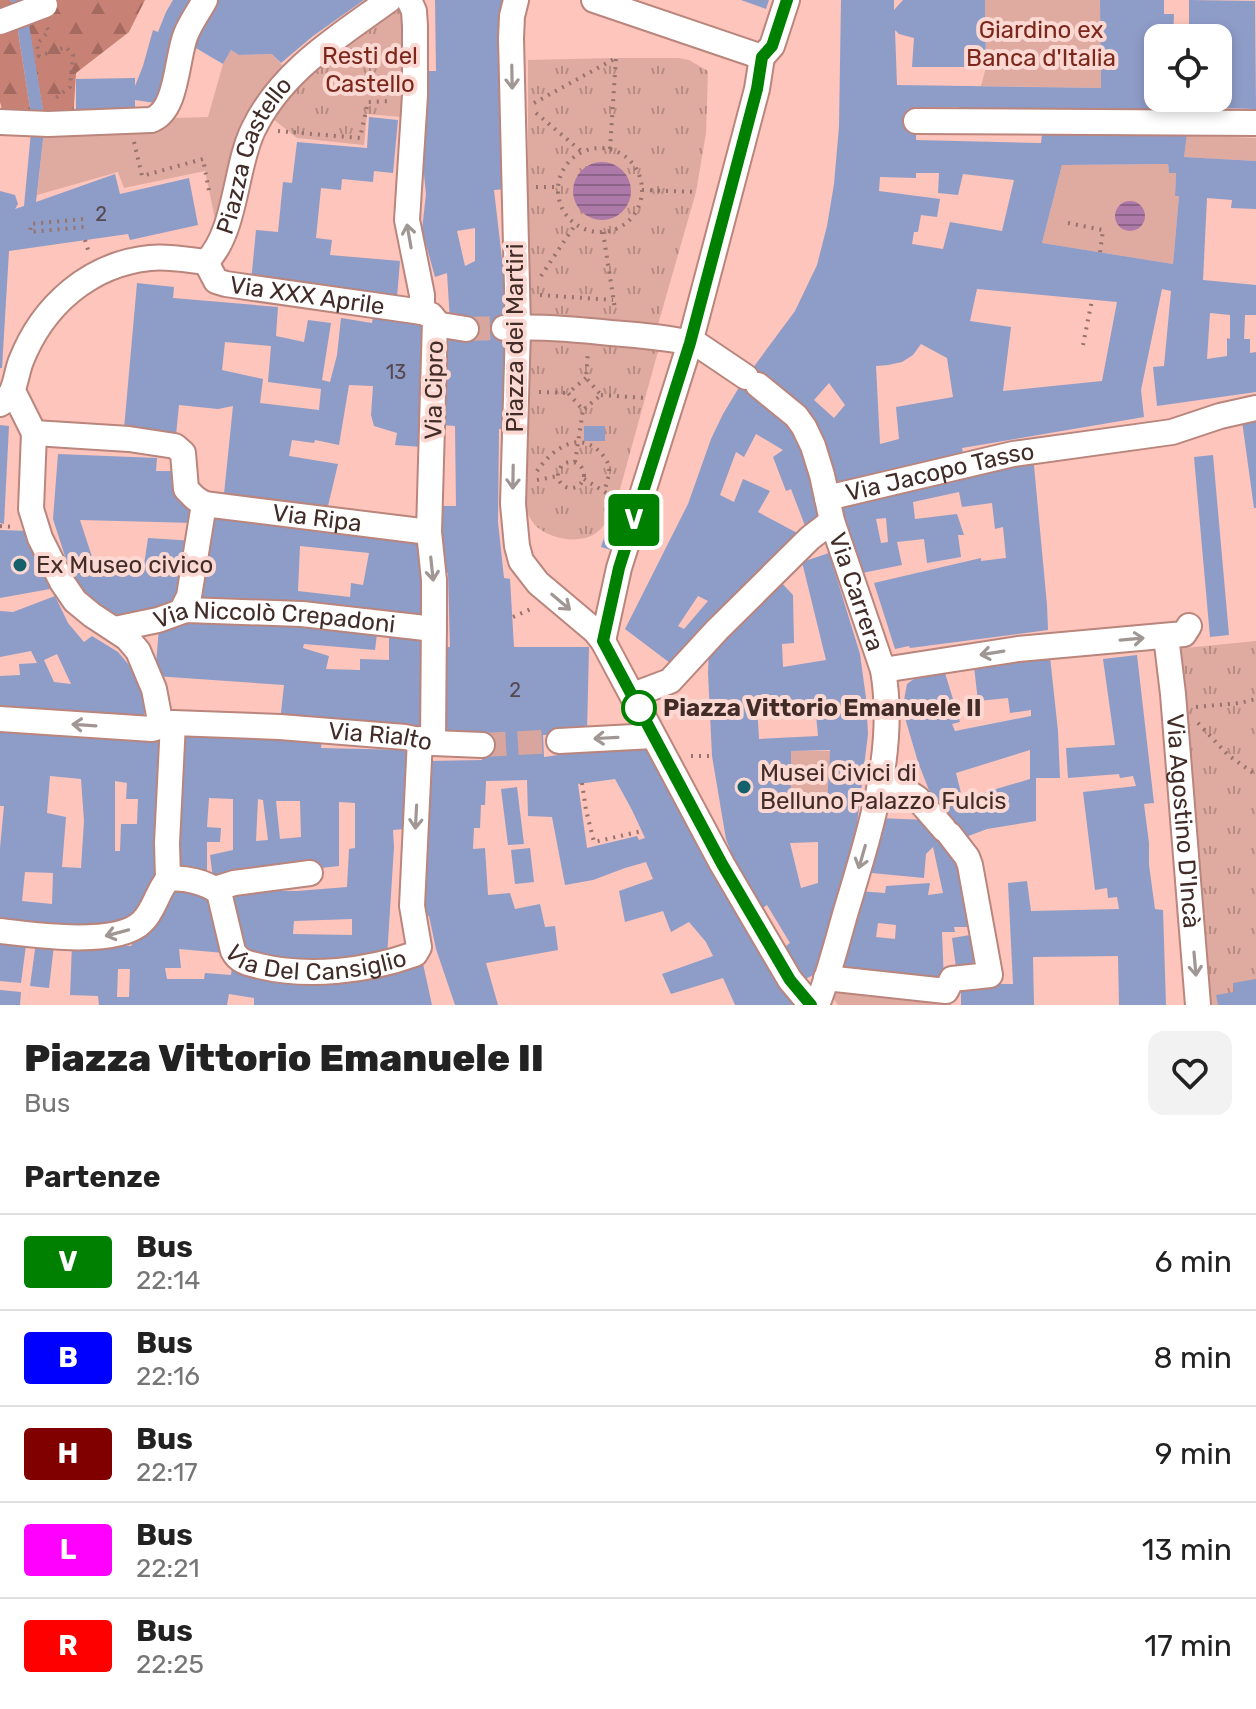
<!DOCTYPE html>
<html lang="it">
<head>
<meta charset="utf-8">
<style>
	body { margin:0; font-family:Rubik,sans-serif; background:#f2f2f2; color:#222; height:100vh; display:flex; flex-direction:column; font-size:30px; white-space:nowrap }
	* { box-sizing:border-box; margin:0 }
	p { font-size:26px; color:#767676 }
	.icon { flex:none; width:44px; height:44px; fill:none; stroke:currentColor; stroke-width:2; stroke-linecap:round; stroke-linejoin:round }
	.map { position:relative; height:1005px; overflow:hidden }
	.panel { display:flex; flex-direction:column; background:#fff; flex:1 }
	.panel>* { flex:none }
	.badge { padding:0 16px; border-radius:6px; font-size:28px; line-height:52px }
	.tools { position:absolute; left:1144px; top:24px; display:grid; gap:16px }
	.tools a { display:grid; place-items:center; width:88px; height:88px; border-radius:16px; background:#fff; box-shadow:0 4px 12px #0003; font-size:40px }
	.map>.badge { position:absolute; translate:-50% -50%; box-shadow:0 0 0 4px #fff }
	h2 { padding:0 24px; font-size:30px; line-height:72px }
	.round { display:grid; place-items:center; flex:none; width:84px; height:84px; border-radius:16px; background:#f2f2f2 }
	.head { display:flex; align-items:center; justify-content:space-between; height:136px; padding:0 24px }
	h1 { font-size:38px; font-weight:800; line-height:60px }
	ul { padding:0; list-style:none }
	li { display:flex; align-items:center; gap:24px; height:96px; padding:0 24px; border-top:2px solid #e0e0e0 }
	li div { flex:1 }
	li b { display:block; font-size:30px }
	li em { font-style:normal }
	li .badge { min-width:88px; font-weight:700; text-align:center }
	.map>svg:first-child { display:block }
	.grass { fill:url(#grass-tufts) }
	.forest { fill:url(#forest-firs) }
	.garden { fill:#dfaaa0 }
	.water { fill:url(#water-rules) }
	.building { fill:#8e9cc8; fill-rule:evenodd }
	.lines { fill:none; stroke-linecap:round; stroke-linejoin:round }
	.minor-tunnel { stroke:#d8a69e; stroke-width:24; stroke-dasharray:24 12; stroke-linecap:butt }
	.minor-casing { stroke:#b9857c; stroke-width:28 }
	.path { stroke:#98726c; stroke-width:4; stroke-dasharray:2 6; stroke-linecap:butt }
	.minor { stroke:#fff; stroke-width:24 }
	.minor-bridge-casing { stroke:#b9857c; stroke-width:28; stroke-linecap:butt }
	.minor-bridge { stroke:#fff; stroke-width:24 }
	.oneway { stroke:#a09694 }
	.line-casing { stroke:#fff; stroke-width:18 }
	.line { stroke:#008000; stroke-width:12 }
	.poi-dot { fill:#14616c; stroke:#fbd8d2; stroke-width:3 }
	.stop-dot { fill:#fff; stroke:#008000; stroke-width:4 }
	.labels { text-anchor:middle; stroke-width:8; stroke-linejoin:round; paint-order:stroke }
	.number-label { font-size:20px; fill:#554850 }
	.park-label { font-size:24px; fill:#7c271c; stroke:#fbd8d2 }
	.street-label { font-size:24px; fill:#422c28; stroke:#fbd8d2 }
	.poi-label { font-size:24px; fill:#422c28; stroke:#fbd8d2; text-anchor:start }
	.stop-label { font-size:24px; font-weight:bold; fill:#422c28; stroke:#fbd8d2; text-anchor:start }
</style>
</head>
<body>
<div class="map">
<svg width="1256" height="1005" viewBox="0 0 1256 1005">
	<defs>
		<pattern id="grass-tufts" width="24" height="20" patternUnits="userSpaceOnUse" patternTransform="scale(2)"><rect width="24" height="20" fill="#dfaaa0"/><path d="M3 7l-1-3M5 7V3M7 7l1-3M15 17l-1-3M17 17v-4M19 17l1-3" fill="none" stroke="#b68b82"/></pattern>
		<pattern id="forest-firs" width="22" height="20" patternUnits="userSpaceOnUse" patternTransform="scale(2)"><rect width="22" height="20" fill="#c88175"/><path d="M5 1l3.5 6h-7zM16 11l3.5 6h-7z" fill="#a46a60"/></pattern>
		<pattern id="water-rules" width="6" height="5" patternUnits="userSpaceOnUse" patternTransform="scale(2)"><rect width="6" height="5" fill="#ad79a8"/><path d="M0 2.5h6" fill="none" stroke="#8e6389"/></pattern>
	</defs>
	<rect width="100%" height="100%" fill="#fdc5bb"/>
	<g class="grass">
		<polygon points="409,0 413,118 367,114 364,145 297,138 263,111 294,72"/>
		<polygon points="616,58 678,58 689,60 708,71 706,133 696,192 657,328 528,318 528,60"/>
		<path d="M528,334L660,344L617,500C612,512 607,525 596,533C579,545 549,539 535,525C531,521 528,514 525,508Z"/>
		<polygon points="1256,641 1256,1005 1205,1005 1175,649"/>
		<polygon points="839,990 951,998 951,1005 838,1005 833,998"/>
	</g>
	<g class="forest">
		<polygon points="0,0 10,0 15,12 32,121 6,125 0,102"/>
		<polygon points="24,0 145,0 129,32 76,73 73,121 45,122"/>
	</g>
	<g class="garden">
		<polygon points="985,0 1100,0 1101,88 981,86 986,67"/>
		<polygon points="231,50 240,55 272,54 291,75 277,91 220,243 205,171 124,188 118,172 37,195 45,122 208,117 223,64"/>
		<polygon points="1187,135 1256,138 1256,161 1184,157"/>
		<polygon points="1168,164 1169,173 1176,173 1175,196 1179,196 1173,264 1042,243 1062,165"/>
		<polygon points="791,751 830,751 827,804 791,805"/>
	</g>
	<g class="water">
		<circle cx="602" cy="191" r="29"/>
		<circle cx="1130" cy="216" r="15"/>
	</g>
	<g class="building">
		<polygon points="10,0 24,0 26,6 45,122 36,202 115,174 120,194 189,178 198,225 130,240 128,234 9,251 2,368 0,368 0,191 15,195 18,204 15,209 24,206 32,121 15,12"/>
		<polygon points="173,0 199,0 162,104 135,100 135,110 76,111 76,79 135,78 135,86 143,66 153,30 158,32 166,12"/>
		<polygon points="212,0 364,0 313,36 281,63 272,54 239,55 231,50 223,64 189,44"/>
		<path d="M435,0H504L506,189L494,190L502,259H511L513,337L510,429H499L498,522L504,578L510,579L514,647H589L587,733L543,735L544,757L644,743L767,953L795,1005H735L723,978L671,994L662,974L713,956L706,942L689,922L671,932L663,911L625,922L619,891L653,879L646,862L625,868L593,880L565,885L552,817L528,816L527,780L486,781L485,805H481L480,828H474L473,849L485,848L488,895L510,893L515,909L540,904L545,927L555,926L558,950L486,963L498,1005H455L436,949L429,916L423,917L429,761L482,760L483,736L443,738V647H450L448,573H441L440,506H456L455,426L441,425L450,321L447,273L435,277L422,230L426,194L423,165L424,71H436ZM475,228V261L465,266L457,231ZM615,779L632,810L645,838L639,840L637,836L587,848L578,784Z"/>
		<polygon points="741,0 769,0 766,9"/>
		<path d="M841,0H894V10L903,0H985L986,67H912L914,38L899,34L895,30L897,85L1101,88L1100,0H1164V14H1174L1173,38H1158V98H1173L1172,117L958,114L959,107H917L916,140L1041,143L1042,134L1187,135L1184,157L1256,161V209L1231,208L1232,200L1207,198L1203,280L1256,285V315H1245L1244,339H1250V353L1256,352V392L1157,406L1153,367L1164,366L1171,291L1162,289L1141,390L1144,417L962,448L964,458L834,488L803,438L826,520L807,531L791,489L786,491L773,457L783,450L756,434L744,457L736,452L720,495L734,502L743,479L770,491L758,512L801,535L674,666L625,629L688,504L711,439L723,414L741,384L795,311L817,265L827,226L834,184L839,127ZM1168,164L1169,173H1176L1175,196H1179L1173,264L1042,243L1062,165ZM916,173H939L938,193L958,195L963,174L1014,180L1002,231L950,222L943,249L912,244L914,232H918L921,215L937,217L940,199L879,191L880,177L916,178ZM977,289L1117,302L1102,381L1003,391L1011,327L970,321ZM1210,313L1230,315V339L1227,338V356L1207,359ZM921,344L947,358L953,397L896,407L899,439L880,444L876,366L888,365L902,362L913,355ZM829,383L845,405L834,418L814,400ZM698,596L708,601L684,629L678,626Z"/>
		<polygon points="1189,0 1255,1 1256,109 1188,107 1188,98 1218,98 1218,38 1189,38"/>
		<polygon points="369,117 398,120 393,173 374,171 373,182 342,179 341,190 321,188 316,238 332,240 330,255 400,261 397,297 251,282 256,230 278,232 283,182 292,183 297,142 367,148"/>
		<path d="M137,283L174,287L173,298L278,307L276,336L304,342L308,320L331,323L322,380L330,382L337,355L341,318L372,323L373,317L427,325L422,447L395,445L397,433L374,426L371,415L373,386L349,385L339,445L315,440L314,443L292,440L289,456L338,464L328,506L224,494L233,406L218,409L179,405L176,435L124,429ZM225,342L271,346L268,382L321,389L319,410L260,403L263,379L222,370Z"/>
		<polygon points="1256,419 1256,508 1254,508 1242,421"/>
		<polygon points="0,425 9,426 4,524 0,523"/>
		<rect x="584" y="426" width="21" height="15"/>
		<polygon points="58,454 157,458 156,471 176,471 195,523 80,520 96,569 143,572 148,538 195,541 172,610 109,620 73,581 53,519"/>
		<path d="M1033,455L1047,605L1048,630L910,648L909,646L895,649L874,583L981,558V561L1006,558L1003,527L995,529L992,503L962,507L959,492L913,502L915,519L957,514L964,535H958L961,557L927,563L924,539L897,542L902,565L862,573L839,502ZM886,518L888,542L881,543L876,519Z"/>
		<polygon points="1213,455 1229,635 1210,637 1194,457"/>
		<path d="M208,515L421,540L426,622L190,608ZM300,546L369,553L363,585L351,583L350,597L298,591Z"/>
		<polygon points="0,530 30,531 38,562 50,589 0,598"/>
		<polygon points="606,532 616,535 611,550 601,547"/>
		<path d="M829,553L860,654L866,698L868,734L857,824L837,901L824,970L803,980L783,948L790,943L767,905L760,910L735,863L726,839L712,756L708,673L709,649L779,580L793,595L794,643L782,644L783,667L826,660L802,562ZM783,703V708L815,704L818,736L759,739L757,704ZM830,750L827,804L791,805V751ZM818,842V883L801,888L790,843Z"/>
		<path d="M55,596L68,623L84,642L92,636L118,652L134,671L143,697L145,723L0,713V676L20,675L19,664L37,663L31,651L0,657V611L13,612ZM57,654L71,684L54,682L44,660Z"/>
		<polygon points="189,617 378,626 375,650 304,644 303,648 329,656 326,669 360,670 360,659 389,660 389,631 426,632 427,731 280,722 284,685 155,676 159,628"/>
		<polygon points="1137,655 1154,803 1144,804 1149,843 1149,865 1155,909 1163,910 1166,1005 1119,1005 1118,956 1033,957 1034,1005 961,1005 961,984 1013,984 1008,883 1027,881 1031,911 1119,909 1117,897 1108,898 1107,888 1095,890 1083,792 1136,786 1133,776 1120,778 1119,774 1068,778 1066,748 1115,745 1103,659"/>
		<path d="M1050,657L1058,731L1060,778H1036V821L987,829L958,840H941L949,854L957,853L970,927H954L955,932H942L944,983L843,976L858,891L885,893L886,886L930,883L928,895L943,893L933,847L926,854L924,878L872,873L878,818L927,820V829L932,825L935,812L976,795L1030,779V750L956,773L961,793L934,803L918,762L900,701L904,700L907,684L918,676L945,673L960,722L952,724L955,731L1031,716V710L1010,713L1008,698L978,701L974,667ZM878,923L896,925L895,939L876,937Z"/>
		<path d="M0,727L164,739L157,854L153,885L136,912L123,925L105,930L0,924V848L4,806H0ZM50,776L81,779L84,821L81,868L62,867L66,817L47,813ZM115,781L127,783L126,799H138L137,824H121L120,851H115ZM25,872L53,873L52,904L22,901Z"/>
		<path d="M178,729L322,738L321,748L408,750L405,829L393,830L394,847L387,957L351,964L245,957L224,890L297,891L347,887L349,849L355,848V803L339,802V866L312,869L214,886L210,855L233,850V799L209,798L207,827L221,828L220,842H207V882L175,872ZM258,799L263,800L268,840L256,841ZM276,801H300L301,837L280,839ZM352,919V935L293,934L294,921Z"/>
		<polygon points="517,787 524,844 508,845 501,789"/>
		<polygon points="530,848 534,882 515,884 511,850"/>
		<path d="M167,888L213,892L224,953L179,949L181,968H165L167,979H204L205,973L231,975L232,966L292,977L375,979V972L422,959L432,1005H254V998L229,994L227,1005H99L98,996L70,995L72,944L131,946L160,903H169ZM118,969H130L129,997H117Z"/>
		<polygon points="970,935 975,972 957,975 952,938"/>
		<polygon points="0,942 26,945 21,983 0,981"/>
		<polygon points="36,942 54,945 49,988 30,986"/>
		<polygon points="1256,979 1256,1005 1218,1005 1216,995 1234,992 1233,983"/>
		<polygon points="0,990 21,992 20,1005 0,1005"/>
	</g>
	<g class="lines">
		<g class="minor-tunnel">
			<polyline points="466,329 504,328"/>
			<polyline points="482,745 559,741"/>
		</g>
		<defs>
			<g id="minor">
				<polyline points="409,0 414,11 415,26 415,95 407,220 422,295 422,312"/>
				<polyline points="516,0 512,16 511,38 518,328 513,504 517,546 521,561 538,583 595,631 603,641 722,864 790,980 811,1005"/>
				<polyline points="594,0 762,57"/>
				<polyline points="762,57 772,46 787,0"/>
				<polyline points="916,121 1256,123"/>
				<path d="M0,122L48,124L151,120C178,111 176,58 186,34C191,22 199,11 205,0"/>
				<path id="s1" d="M206,262L216,281L226,284L422,312L431,315L435,320L429,532L434,580V617L433,743"/>
				<path id="s2" d="M206,262C236,233 235,167 253,130C281,71 338,37 389,0"/>
				<polyline points="435,324 466,329"/>
				<path d="M504,328C540,326 575,329 611,333C640,335 669,338 697,344L746,377"/>
				<path id="s3" d="M758,385L796,416L804,427L813,446L822,475L832,521L883,670C897,752 869,834 846,911C837,942 829,975 817,1005"/>
				<polyline points="13,391 34,433"/>
				<path d="M0,404C16,396 15,376 21,361C43,305 90,264 150,258C168,256 188,260 206,262"/>
				<polyline points="34,433 31,509 40,538 62,582 75,601 92,615 127,638 138,651 154,689 161,726"/>
				<polyline points="34,433 129,439 175,446 183,453 186,489 195,498 204,504 189,596 182,610"/>
				<path id="s4" d="M827,498L1013,454L1172,432L1220,416L1256,408"/>
				<path id="s5" d="M204,504L429,532"/>
				<path id="s6" d="M115,629L158,620L186,610L302,614L434,629"/>
				<path id="s7" d="M1166,636L1173,694L1198,1005"/>
				<polyline points="603,641 619,568 690,343 757,89 762,57"/>
				<polyline points="883,670 1018,649 1184,634 1189,626"/>
				<polyline points="633,695 670,681 717,630 810,538 832,521"/>
				<path id="s8" d="M0,719L152,729L173,723L280,727L405,737L433,743L482,745"/>
				<polyline points="559,741 653,736"/>
				<polyline points="881,775 917,798 944,829"/>
				<path id="s9" d="M168,879C185,877 205,882 219,892L233,951C239,962 248,963 259,966C309,978 367,971 415,954L419,947L412,906L420,739"/>
				<polyline points="168,879 167,843 173,723"/>
				<polyline points="215,889 234,883 310,873"/>
				<path d="M0,931C33,935 117,947 142,922C154,911 157,892 168,879"/>
				<polyline points="826,978 946,991 952,979 990,975 970,865 967,857 950,835"/>
			</g>
		</defs>
		<use href="#minor" class="minor-casing"/>
		<g class="path">
			<polyline points="47,28 49,31 37,44 39,56 66,47 73,55 70,87 53,100"/>
			<polyline points="534,103 616,58"/>
			<polyline points="536,113 581,151"/>
			<polyline points="278,131 360,138 368,102 392,101"/>
			<polyline points="134,142 142,176 203,159 210,196"/>
			<circle cx="600" cy="190" r="42"/>
			<polyline points="610,149 616,58"/>
			<polyline points="536,187 557,187"/>
			<polyline points="642,190 696,192"/>
			<polyline points="83,219 31,224 30,232 84,227"/>
			<polyline points="1068,223 1103,230 1100,253"/>
			<polyline points="603,232 615,309"/>
			<polyline points="85,240 89,253"/>
			<polyline points="541,276 575,225"/>
			<polyline points="540,295 613,300"/>
			<polyline points="1083,345 1092,300"/>
			<polyline points="586,378 568,393 583,410 601,395 586,378 588,352"/>
			<polyline points="539,392 568,393"/>
			<polyline points="601,395 645,398"/>
			<circle cx="571" cy="475" r="13"/>
			<polyline points="575,462 583,410"/>
			<path d="M537,471C551,451 576,430 599,451C603,455 608,461 609,467C610,475 606,484 604,492"/>
			<polyline points="584,479 616,499"/>
			<polyline points="537,480 558,476"/>
			<polyline points="0,526 14,527"/>
			<polyline points="513,617 533,608"/>
			<polyline points="1196,707 1240,703 1256,699"/>
			<polyline points="1198,723 1228,755 1256,775"/>
			<polyline points="691,756 712,756"/>
			<polyline points="582,783 586,810 594,842 642,831"/>
		</g>
		<use href="#minor" class="minor"/>
		<defs>
			<polyline id="minor-bridge" points="0,22 45,5"/>
		</defs>
		<use href="#minor-bridge" class="minor-bridge-casing"/>
		<use href="#minor-bridge" class="minor-bridge"/>
	</g>
	<defs><path id="oneway-shaft" d="M-6 0H5M1.5-3L5.5 0L1.5 3" fill="none" stroke-width="1.6" stroke-linecap="round" stroke-linejoin="round" transform="scale(2)"/></defs>
	<g class="oneway">
		<use href="#oneway-shaft" transform="translate(512 77) rotate(89)"/>
		<use href="#oneway-shaft" transform="translate(409 236) rotate(-100)"/>
		<use href="#oneway-shaft" transform="translate(513 477) rotate(91)"/>
		<use href="#oneway-shaft" transform="translate(432 569) rotate(84)"/>
		<use href="#oneway-shaft" transform="translate(561 602) rotate(40)"/>
		<use href="#oneway-shaft" transform="translate(1132 639) rotate(-5)"/>
		<use href="#oneway-shaft" transform="translate(992 653) rotate(171)"/>
		<use href="#oneway-shaft" transform="translate(84 725) rotate(-176)"/>
		<use href="#oneway-shaft" transform="translate(606 738) rotate(177)"/>
		<use href="#oneway-shaft" transform="translate(416 817) rotate(93)"/>
		<use href="#oneway-shaft" transform="translate(862 857) rotate(106)"/>
		<use href="#oneway-shaft" transform="translate(117 933) rotate(165)"/>
		<use href="#oneway-shaft" transform="translate(1195 964) rotate(85)"/>
	</g>
	<g class="lines">
		<defs>
			<polyline id="line" points="787,0 772,46 762,57 757,89 690,343 619,568 603,641 722,864 790,980 811,1005"/>
		</defs>
		<use href="#line" class="line-casing"/>
		<use href="#line" class="line"/>
	</g>
	<g class="poi-dot">
		<circle cx="20" cy="565" r="8"/>
		<circle cx="744" cy="787" r="8"/>
	</g>
	<circle class="stop-dot" cx="639" cy="708" r="16"/>
	<g class="labels">
		<g class="number-label">
			<text x="101" y="221">2</text>
			<text x="396" y="379">13</text>
			<text x="515" y="697">2</text>
		</g>
		<g class="park-label">
			<text x="1041" y="38">Giardino ex<tspan x="1041" dy="28">Banca d'Italia</tspan></text>
			<text x="370" y="64">Resti del<tspan x="370" dy="28">Castello</tspan></text>
		</g>
		<g class="street-label">
			<text dy="8" stroke="none"><textPath href="#s2" startOffset="118">Piazza Castello</textPath></text>
			<text dy="8" stroke="none"><textPath href="#s1" startOffset="114">Via XXX Aprile</textPath></text>
			<text transform="translate(515 338) rotate(-90)" y="8">Piazza dei Martiri</text>
			<text transform="translate(434 390) rotate(-89)" y="8">Via Cipro</text>
			<text dy="8" stroke="none"><textPath href="#s4" startOffset="116">Via Jacopo Tasso</textPath></text>
			<text dy="8" stroke="none"><textPath href="#s5" startOffset="114">Via Ripa</textPath></text>
			<text dy="8" stroke="none"><textPath href="#s3" startOffset="236">Via Carrera</textPath></text>
			<text dy="8" stroke="none"><textPath href="#s6" startOffset="162">Via Niccolò Crepadoni</textPath></text>
			<text dy="8" stroke="none"><textPath href="#s8" startOffset="382">Via Rialto</textPath></text>
			<text dy="8" stroke="none"><textPath href="#s7" startOffset="186">Via Agostino D'Incà</textPath></text>
			<text dy="8" stroke="none"><textPath href="#s9" startOffset="202">Via Del Cansiglio</textPath></text>
		</g>
		<g class="poi-label">
			<text x="36" y="573">Ex Museo civico</text>
			<text x="760" y="781">Musei Civici di<tspan x="760" dy="28">Belluno Palazzo Fulcis</tspan></text>
		</g>
		<g class="stop-label">
			<text x="663" y="716">Piazza Vittorio Emanuele II</text>
		</g>
	</g>
</svg>
<div class="tools">
<a><svg class="icon" aria-label="locate" viewBox="0 0 24 24"><circle cx="12" cy="12" r="6"/><path d="M12 2v4M12 18v4M2 12h4M18 12h4"/></svg></a>
</div>
<b class="badge" style="left:634px;top:520px;background:#008000;color:#fff">V</b>
</div>
<section class="panel">
<div class="head"><div><h1>Piazza Vittorio Emanuele II</h1><p>Bus</p></div><a class="round"><svg class="icon" aria-label="heart" viewBox="0 0 24 24"><path d="M12 20l-8-8c-3-5 5-10 8-4 3-6 11-1 8 4z"/></svg></a></div>
<h2>Partenze</h2>
<ul>
<li><span class="badge" style="background:#008000;color:#fff">V</span><div><b>Bus</b><p>22:14</p></div><em>6 min</em></li>
<li><span class="badge" style="background:#00f;color:#fff">B</span><div><b>Bus</b><p>22:16</p></div><em>8 min</em></li>
<li><span class="badge" style="background:#800000;color:#fff">H</span><div><b>Bus</b><p>22:17</p></div><em>9 min</em></li>
<li><span class="badge" style="background:#f0f;color:#fff">L</span><div><b>Bus</b><p>22:21</p></div><em>13 min</em></li>
<li><span class="badge" style="background:#f00;color:#fff">R</span><div><b>Bus</b><p>22:25</p></div><em>17 min</em></li>
</ul>
</section>
</body>
</html>
